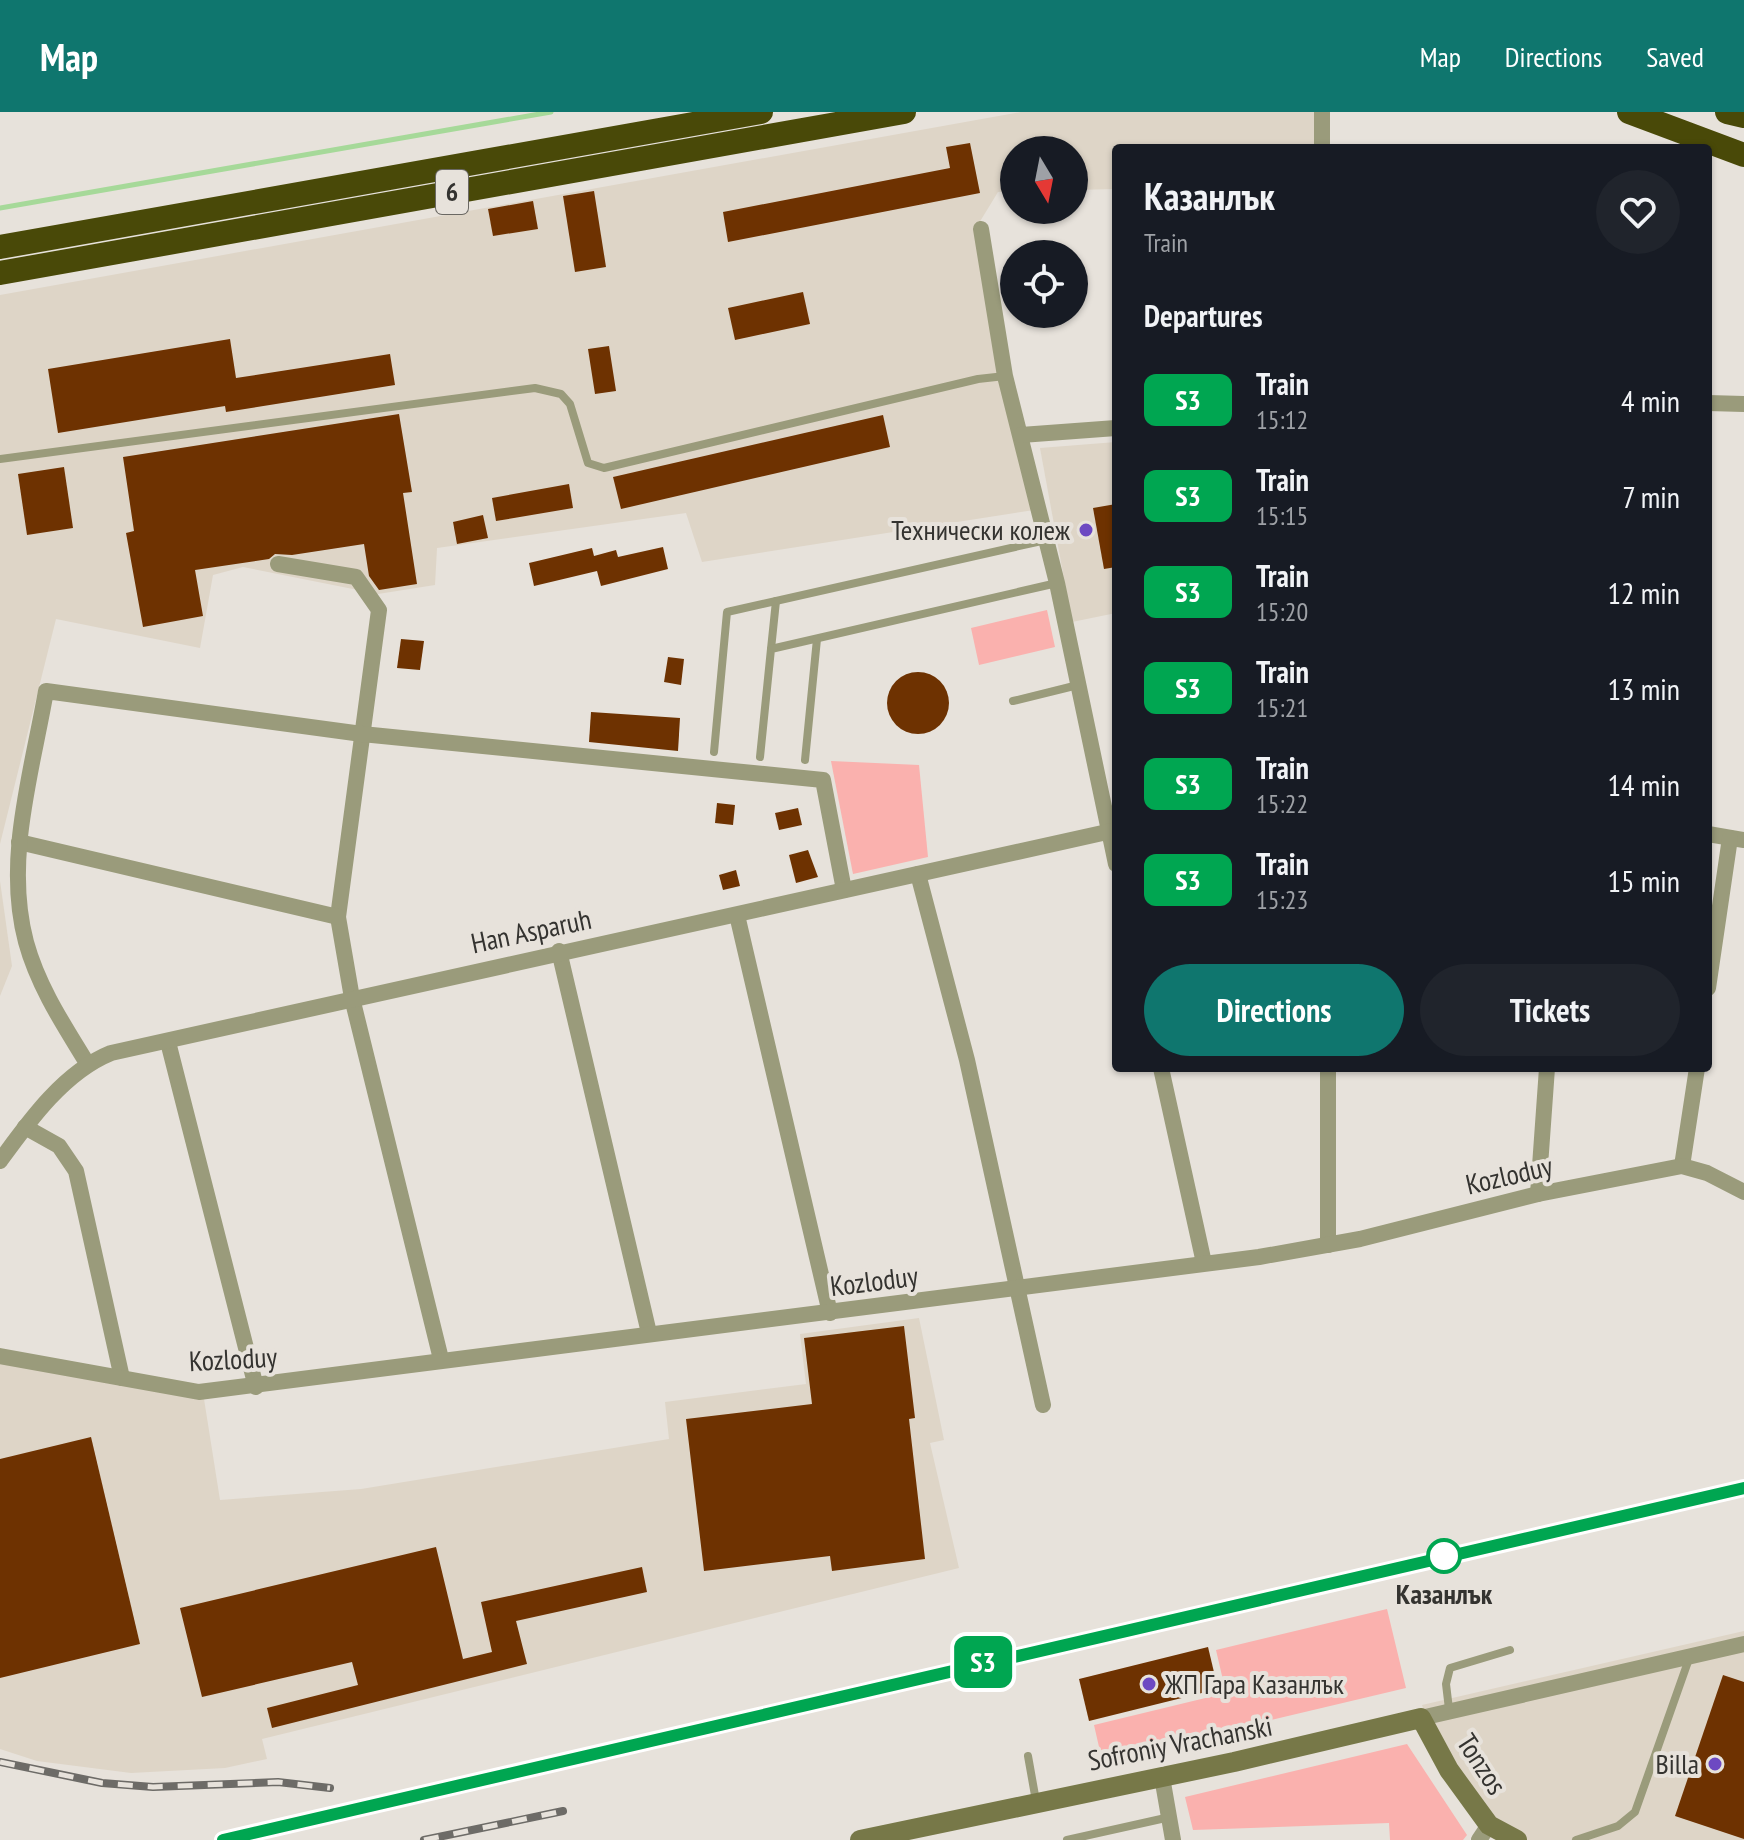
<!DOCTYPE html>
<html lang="en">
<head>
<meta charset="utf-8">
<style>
	body { margin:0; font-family:"PT Sans Narrow",sans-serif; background:#20242c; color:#f1f3f6; height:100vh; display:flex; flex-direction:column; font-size:30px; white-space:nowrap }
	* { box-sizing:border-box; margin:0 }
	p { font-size:26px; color:#9ea1a6 }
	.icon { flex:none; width:44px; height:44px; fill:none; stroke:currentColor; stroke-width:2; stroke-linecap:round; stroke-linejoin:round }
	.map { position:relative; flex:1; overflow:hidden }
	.drawer { position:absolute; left:1112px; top:32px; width:600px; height:928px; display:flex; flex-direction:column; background:#171b24; border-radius:8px; box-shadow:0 2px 6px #0004 }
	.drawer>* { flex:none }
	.badge { padding:0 16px; border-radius:12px; font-size:28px; line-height:52px }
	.needle { width:52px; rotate:170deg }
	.fabs { position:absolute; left:1000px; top:24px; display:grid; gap:16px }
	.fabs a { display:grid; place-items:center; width:88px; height:88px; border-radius:50%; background:#171b24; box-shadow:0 2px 6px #0004; font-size:40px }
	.map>.badge { position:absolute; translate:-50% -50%; box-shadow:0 0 0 4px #fff }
	h2 { padding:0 32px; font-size:30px; line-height:72px }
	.round { display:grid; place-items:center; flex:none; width:84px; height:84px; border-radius:42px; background:#20242c }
	.head { display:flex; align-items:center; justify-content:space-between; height:136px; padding:0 32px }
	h1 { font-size:38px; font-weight:800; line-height:60px }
	.action { display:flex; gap:16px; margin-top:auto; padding:16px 32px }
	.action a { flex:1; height:92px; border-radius:48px; background:#0f766e; color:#fff; font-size:32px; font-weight:800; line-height:92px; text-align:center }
	.action a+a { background:#20242c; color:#f1f3f6 }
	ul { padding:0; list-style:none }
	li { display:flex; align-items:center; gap:24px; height:96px; padding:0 32px }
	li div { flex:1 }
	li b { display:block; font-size:30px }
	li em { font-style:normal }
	li .badge { min-width:88px; font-weight:700; text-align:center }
	header { display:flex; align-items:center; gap:48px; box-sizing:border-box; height:112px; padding:0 40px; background:#0f766e; color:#fff }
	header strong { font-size:38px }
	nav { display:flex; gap:44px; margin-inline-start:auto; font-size:28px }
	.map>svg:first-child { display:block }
	.built { fill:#ded5c7 }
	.green { fill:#fab1ae }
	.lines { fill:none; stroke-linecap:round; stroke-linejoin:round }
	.stream { stroke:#a6d999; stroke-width:5 }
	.building { fill:#6e3201 }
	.lane { stroke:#9a9b7b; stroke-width:8 }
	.street { stroke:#9a9b7b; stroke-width:16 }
	.secondary { stroke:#777848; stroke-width:20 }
	.highway { stroke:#494908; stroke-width:24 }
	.rail-casing { stroke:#6d6b67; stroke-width:8 }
	.rail { stroke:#e7e2db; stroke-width:5; stroke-dasharray:15; stroke-linecap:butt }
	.line-casing { stroke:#fff; stroke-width:18 }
	.line { stroke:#00a651; stroke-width:12 }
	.poi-dot { fill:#6d49c2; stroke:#e7e2db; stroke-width:3 }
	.stop-dot { fill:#fff; stroke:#00a651; stroke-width:4 }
	.labels { text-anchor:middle; stroke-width:8; stroke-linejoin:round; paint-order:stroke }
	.shield { fill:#e7e2db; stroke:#6a6863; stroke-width:2 }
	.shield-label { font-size:26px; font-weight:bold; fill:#343330 }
	.poi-label { font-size:28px; fill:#343330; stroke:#e7e2db; text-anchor:end }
	.street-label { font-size:28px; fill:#343330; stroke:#e7e2db }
	.stop-label { font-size:28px; font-weight:bold; fill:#343330; stroke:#e7e2db }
</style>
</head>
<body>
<header>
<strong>Map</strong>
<nav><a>Map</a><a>Directions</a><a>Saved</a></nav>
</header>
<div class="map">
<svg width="1744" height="1728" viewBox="0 0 1744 1728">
	<rect width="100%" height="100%" fill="#e7e2db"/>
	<g class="built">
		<polygon points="1021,0 1314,0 1316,36 1116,36 1116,77 1074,78 1074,38 1014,38 1014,79 998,80 976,116 1034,398 702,450 686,401 437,436 435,473 378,482 243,455 213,463 200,536 56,507 0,732 0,183"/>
		<polygon points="1116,330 1116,501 1072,510 1040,336"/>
		<polygon points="0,769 12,854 0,884"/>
		<polygon points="919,1206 944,1328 930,1331 959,1456 262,1627 267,1647 225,1656 131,1661 37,1649 0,1637 0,1248 204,1287 220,1388 361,1377 669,1327 665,1290 806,1272 800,1222"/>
		<polygon points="1744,1519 1744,1728 1515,1728 1445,1661 1422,1593"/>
	</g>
	<g class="green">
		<polygon points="1047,498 1055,535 979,553 971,516"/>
		<polygon points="831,649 919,653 928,745 853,762"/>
		<polygon points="1387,1497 1406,1576 1102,1648 1094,1613 1226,1581 1216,1538"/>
		<polygon points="1407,1632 1467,1723 1463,1728 1390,1728 1389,1711 1193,1718 1185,1685"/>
	</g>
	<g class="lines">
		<polyline class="stream" points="0,96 551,0"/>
	</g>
	<g class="building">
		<polygon points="970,31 980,81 728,130 723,100 950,56 946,35"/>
		<polygon points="594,79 606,155 575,160 563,84"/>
		<polygon points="533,89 538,117 493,124 488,97"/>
		<polygon points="803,180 810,212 735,228 728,196"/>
		<polygon points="230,227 236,266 390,242 395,273 226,300 225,294 58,321 48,257"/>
		<polygon points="609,234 616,279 595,282 588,237"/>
		<polygon points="399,302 412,380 403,381 417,472 379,478 369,464 364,432 292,443 275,442 269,447 195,458 203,504 143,515 126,421 134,419 123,345"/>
		<polygon points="883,303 890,335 621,397 613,365"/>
		<polygon points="64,355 73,416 27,423 18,362"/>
		<polygon points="569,372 573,396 496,409 492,386"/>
		<polygon points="1116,392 1116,455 1104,457 1093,396"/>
		<polygon points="483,403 488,426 457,432 453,410"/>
		<polygon points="663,435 668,457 601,474 597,459 534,474 529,451 592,436 594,444 616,438 618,445"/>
		<polygon points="401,527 424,529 420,558 397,556"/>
		<polygon points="668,545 684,547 681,573 664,570"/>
		<circle cx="918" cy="591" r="31"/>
		<polygon points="591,600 680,606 678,639 589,630"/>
		<polygon points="717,691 735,693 733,713 715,711"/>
		<polygon points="798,696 802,713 779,718 775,701"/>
		<polygon points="808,738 818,765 796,771 789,743"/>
		<polygon points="736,758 740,774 723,778 719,763"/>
		<polygon points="904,1214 915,1306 909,1307 925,1447 832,1459 830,1444 704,1459 686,1307 812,1292 804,1226"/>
		<polygon points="91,1325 140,1532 0,1566 0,1347"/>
		<polygon points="436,1435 463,1547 492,1540 481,1490 642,1455 647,1480 516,1509 527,1552 272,1616 267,1596 358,1573 352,1550 202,1585 180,1496"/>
		<polygon points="1208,1535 1218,1577 1089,1609 1079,1567"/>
		<polygon points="1723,1563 1744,1570 1744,1727 1675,1704"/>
	</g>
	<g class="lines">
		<g class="lane">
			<polyline points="0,347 535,276 561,282 570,292 588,351 604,356 978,267 1005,264"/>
			<polyline points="771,537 776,489"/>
			<polyline points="1013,589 1078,573"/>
			<polyline points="714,640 727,500 1046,428"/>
			<polyline points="760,645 771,537 1057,471"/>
			<polyline points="805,648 817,527"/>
			<polyline points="1449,1597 1446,1572 1450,1556 1510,1538"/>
			<polyline points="1028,1644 1036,1689"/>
			<polyline points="1067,1728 1170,1705"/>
			<polyline points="1576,1728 1618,1714 1635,1700 1690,1544"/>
		</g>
		<g class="street">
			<polyline points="1322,0 1322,36"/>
			<polyline points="981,117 1005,264 1057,471 1116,752"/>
			<polyline points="1708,291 1744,292"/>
			<polyline points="1021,323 1116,316"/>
			<polyline points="278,452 356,465 379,498 338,805 352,886 441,1247"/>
			<polyline points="1708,722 1744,728"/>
			<polyline points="19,730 338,805"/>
			<polyline points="918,762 967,948 1043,1293"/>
			<polyline points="737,803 830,1201"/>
			<polyline points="559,839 649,1221"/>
			<polyline points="1708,876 1730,726"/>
			<polyline points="168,930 256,1275"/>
			<path d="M87,951C63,912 38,874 26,830C4,748 32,660 46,579L362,622L823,668L844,778"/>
			<polyline points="1161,956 1204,1151"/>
			<polyline points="1328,956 1328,1133"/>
			<polyline points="25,1015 59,1034 76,1059 122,1266"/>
			<path d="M0,1049C29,1009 64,960 111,941L1116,718"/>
			<polyline points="1682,1054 1697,956"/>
			<polyline points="1538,1082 1547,956"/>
			<polyline points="0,1244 199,1280 1259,1145 1360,1127 1538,1082 1682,1054 1707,1061 1744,1080"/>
			<polyline points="1421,1606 1744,1532"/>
			<polyline points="1162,1665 1173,1728"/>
			<polyline points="1479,1728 1489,1713"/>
		</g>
		<polyline class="secondary" points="860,1728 1234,1650 1421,1606 1449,1658 1489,1713 1517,1728"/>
		<g class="highway">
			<polyline points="1629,0 1744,43"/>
			<polyline points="1727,0 1744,4"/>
			<polyline points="0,135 761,0"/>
			<polyline points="0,161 904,0"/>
		</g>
		<defs>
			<g id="rail">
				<polyline points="0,1650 102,1671 153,1675 278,1670 330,1676"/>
				<polyline points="223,1728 1744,1377"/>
				<polyline points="424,1728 563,1699"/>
			</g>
		</defs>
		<use href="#rail" class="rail-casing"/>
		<use href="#rail" class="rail"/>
	</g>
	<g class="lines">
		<defs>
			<polyline id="line" points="223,1728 1744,1376"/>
		</defs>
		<use href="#line" class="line-casing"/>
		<use href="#line" class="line"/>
	</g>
	<g class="poi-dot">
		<circle cx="1086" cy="418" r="8"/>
		<circle cx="1149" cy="1572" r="8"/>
		<circle cx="1715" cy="1652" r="8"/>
	</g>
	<circle class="stop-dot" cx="1444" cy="1444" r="16"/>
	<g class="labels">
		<rect class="shield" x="436" y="58" width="32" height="44" rx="6"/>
		<g class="shield-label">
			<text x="452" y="89">6</text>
		</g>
		<g class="poi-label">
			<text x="1070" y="428">Технически колеж</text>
			<text x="1165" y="1582" text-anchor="start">ЖП Гара Казанлък</text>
			<text x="1699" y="1662">Billa</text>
		</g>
		<g class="street-label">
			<text transform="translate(531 819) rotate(-12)" y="10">Han Asparuh</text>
			<text transform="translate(1509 1063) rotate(-13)" y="10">Kozloduy</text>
			<text transform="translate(874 1169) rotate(-7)" y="10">Kozloduy</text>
			<text transform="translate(233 1247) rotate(-3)" y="10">Kozloduy</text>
			<text transform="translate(1180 1631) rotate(-11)" y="10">Sofroniy Vrachanski</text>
			<text transform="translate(1482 1652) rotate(57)" y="10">Tonzos</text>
		</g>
		<g class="stop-label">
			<text x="1444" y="1492">Казанлък</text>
		</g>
	</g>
</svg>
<div class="fabs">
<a><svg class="needle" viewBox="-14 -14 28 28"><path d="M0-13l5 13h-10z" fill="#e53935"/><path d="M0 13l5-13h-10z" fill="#9ea1a6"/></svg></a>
<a><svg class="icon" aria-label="locate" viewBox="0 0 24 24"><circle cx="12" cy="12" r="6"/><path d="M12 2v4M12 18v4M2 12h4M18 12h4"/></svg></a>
</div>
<b class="badge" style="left:983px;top:1550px;background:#00a651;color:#fff">S3</b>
<section class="drawer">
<div class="head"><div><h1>Казанлък</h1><p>Train</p></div><a class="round"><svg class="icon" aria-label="heart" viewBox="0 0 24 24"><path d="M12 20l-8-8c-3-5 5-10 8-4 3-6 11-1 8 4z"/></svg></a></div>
<h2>Departures</h2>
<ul>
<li><span class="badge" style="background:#00a651;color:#fff">S3</span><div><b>Train</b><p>15:12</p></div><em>4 min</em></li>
<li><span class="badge" style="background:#00a651;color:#fff">S3</span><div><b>Train</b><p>15:15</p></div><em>7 min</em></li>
<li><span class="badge" style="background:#00a651;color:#fff">S3</span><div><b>Train</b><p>15:20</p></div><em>12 min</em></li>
<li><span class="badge" style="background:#00a651;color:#fff">S3</span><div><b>Train</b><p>15:21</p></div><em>13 min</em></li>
<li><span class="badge" style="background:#00a651;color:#fff">S3</span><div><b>Train</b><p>15:22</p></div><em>14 min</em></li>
<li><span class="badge" style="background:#00a651;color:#fff">S3</span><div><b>Train</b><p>15:23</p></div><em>15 min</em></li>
</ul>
<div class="action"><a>Directions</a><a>Tickets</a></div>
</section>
</div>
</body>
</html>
